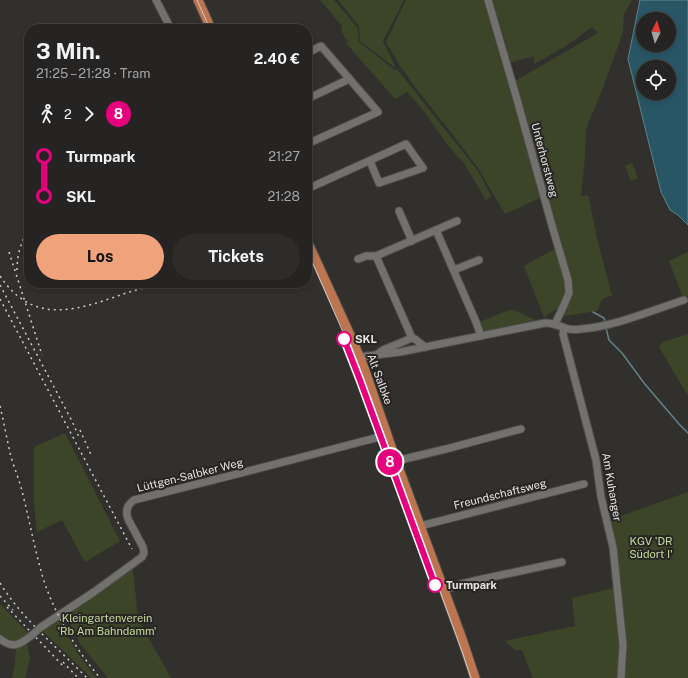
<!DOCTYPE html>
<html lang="de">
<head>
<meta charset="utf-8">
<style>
	body { margin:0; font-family:"Public Sans",sans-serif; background:#2e2c2a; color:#f1f3f6; height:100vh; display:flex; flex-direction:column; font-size:15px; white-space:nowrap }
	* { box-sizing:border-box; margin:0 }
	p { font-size:13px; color:#a4a4a5 }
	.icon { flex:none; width:22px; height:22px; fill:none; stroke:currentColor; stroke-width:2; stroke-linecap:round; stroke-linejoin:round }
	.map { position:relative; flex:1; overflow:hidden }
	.details { position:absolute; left:24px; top:24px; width:288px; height:264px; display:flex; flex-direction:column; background:#262422; border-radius:16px; box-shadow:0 2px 6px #0003,0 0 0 1px #424140 }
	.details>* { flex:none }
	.badge { padding:0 8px; border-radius:13px; font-size:14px; line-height:26px }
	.needle { width:26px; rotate:5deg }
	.controls { position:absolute; left:636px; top:12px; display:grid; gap:8px }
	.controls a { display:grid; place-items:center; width:40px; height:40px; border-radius:50%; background:#262422; box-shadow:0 2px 6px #0003,0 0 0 1px #424140; font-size:20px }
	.map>.badge { position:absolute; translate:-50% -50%; box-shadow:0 0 0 2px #fff }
	.legs { display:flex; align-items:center; gap:6px; height:44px; padding:0 12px; font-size:13px }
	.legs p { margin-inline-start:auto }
	.summary { display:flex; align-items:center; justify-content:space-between; height:68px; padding:0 12px }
	h1 { font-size:22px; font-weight:700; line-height:30px }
	.primary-button { display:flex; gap:8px; margin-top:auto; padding:8px 12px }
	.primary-button a { flex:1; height:46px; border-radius:24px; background:#f0a27a; color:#111; font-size:16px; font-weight:700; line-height:46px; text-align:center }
	.primary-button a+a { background:#2e2c2a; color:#f1f3f6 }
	ul { padding:0 12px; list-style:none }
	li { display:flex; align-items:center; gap:14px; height:40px; font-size:15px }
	li i { display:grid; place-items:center; width:6px; height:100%; margin:0 5px; background:currentColor }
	li i::after { content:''; width:10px; height:10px; margin:-5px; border:3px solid; border-radius:50%; background:#262422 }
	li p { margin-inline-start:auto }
	li:first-child i { background:linear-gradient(#0000 50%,currentColor 0) }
	li:last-child i { background:linear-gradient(currentColor 50%,#0000 0) }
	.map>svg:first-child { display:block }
	.green { fill:#3c4527 }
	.water { fill:#295665; stroke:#62818b; fill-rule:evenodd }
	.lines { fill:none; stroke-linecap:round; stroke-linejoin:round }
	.stream { stroke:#62818b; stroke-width:1.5 }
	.minor-casing { stroke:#4e4d4c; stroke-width:9 }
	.major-casing { stroke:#4e4d4c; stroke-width:11 }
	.minor { stroke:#73716e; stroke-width:7 }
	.major { stroke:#bc754e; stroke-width:9 }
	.tram { stroke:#cfcdcc; stroke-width:1 }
	.rail { stroke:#cfcdcc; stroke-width:1.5; stroke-dasharray:2 4; stroke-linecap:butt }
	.minor-bridge-casing { stroke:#4e4d4c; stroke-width:9; stroke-linecap:butt }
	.minor-bridge { stroke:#73716e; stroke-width:7 }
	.line-1-casing { stroke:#fff; stroke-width:9 }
	.line-1 { stroke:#e6007e; stroke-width:6 }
	.stop-1-dot { fill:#fff; stroke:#e6007e; stroke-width:2 }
	.labels { text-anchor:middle; stroke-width:4; stroke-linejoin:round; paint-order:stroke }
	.street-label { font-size:11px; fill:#e6e5e4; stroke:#282624 }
	.stop-label { font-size:11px; font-weight:bold; fill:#e6e5e4; stroke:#282624; text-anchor:start }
	.park-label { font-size:11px; fill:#c6da9c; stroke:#282624 }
</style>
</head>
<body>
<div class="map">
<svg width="688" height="678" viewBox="0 0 688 678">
	<rect width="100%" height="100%" fill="#32302d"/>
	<g class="green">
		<polygon points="320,0 334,0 357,27 359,42 395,70 397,69 478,171 491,196 486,200 464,163 450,148 423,110 407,92 395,99 346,43 348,42 342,33 342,26"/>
		<polygon points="338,0 404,0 383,41 395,66 394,67 360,41 359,26"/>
		<polygon points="406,0 486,0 542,197 505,214 478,168 453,135 418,91 400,66 386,42"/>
		<path d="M492,0H640L639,1L632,0L624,14L623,32L603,88L586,129L585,157L581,196L588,195L597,238L612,296C600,298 602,301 597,311L564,316V310L571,293L513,82L598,33L592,27L563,48L534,64V56L509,63L505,52L508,50Z"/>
		<polygon points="632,163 638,178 631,181 625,166"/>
		<polygon points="556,248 566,280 567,295 561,306 544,317 524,266"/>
		<polygon points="688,252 688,296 683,298 669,261"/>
		<polygon points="511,310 516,311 538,321 484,331 480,322 504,312"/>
		<polygon points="688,334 688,396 659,347 663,342"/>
		<polygon points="65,433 120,541 85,562 62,520 37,532 34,505 34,447"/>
		<polygon points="688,492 688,678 625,678 627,663 625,636 607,521"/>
		<polygon points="133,569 138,619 171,678 108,678 81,645 65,614"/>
		<polygon points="614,588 620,647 617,678 533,678 522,650 515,650 505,641 575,626 572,598"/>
		<path d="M0,604L29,634C18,641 11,645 0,635Z"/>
		<polygon points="58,619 78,654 96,678 91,678 67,654 41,630"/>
		<polygon points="27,642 30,658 25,678 12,678 15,661 16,647"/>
	</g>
	<path class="water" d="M640,0H688V225L678,215L670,210L661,192L628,59ZM643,19H669V45H643ZM643,67H669V93H643Z"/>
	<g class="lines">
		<g class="stream">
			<polyline points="593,312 604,318 605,322"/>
			<polyline points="606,328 609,340 622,353 644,383 679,424 688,433"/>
		</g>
		<defs>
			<g id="minor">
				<polyline points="156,0 171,29"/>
				<polyline points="488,0 516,96 553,229 568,280 569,293 564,305 555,324"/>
				<polyline points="307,53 321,46 378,112 307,144"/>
				<polyline points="307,99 345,81 349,78"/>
				<polyline points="307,189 406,144 423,168 379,183 370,161"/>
				<polyline points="399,211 412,241"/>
				<polyline points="436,230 476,322 481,336"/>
				<polyline points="376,256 412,338"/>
				<polyline points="358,259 366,256 376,256 457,221"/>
				<polyline points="454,270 479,260"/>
				<polyline points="564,328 563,334 596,460 601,497 613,547 623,645 621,678"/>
				<polyline points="376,355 383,350 412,338 415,339 425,347"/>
				<path d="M359,357L400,352L545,323C553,322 558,326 565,328C570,330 575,330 581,329C616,326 650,311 684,300"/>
				<polyline points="396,461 446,449 521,429"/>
				<polyline points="420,526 584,484"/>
				<polyline points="444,590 461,584 478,580 562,562"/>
				<path d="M41,627L94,592L142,557L144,553L143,547L128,519C125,511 127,505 134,500L237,474L387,435"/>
				<path d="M0,639C13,649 19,645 31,636"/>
			</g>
			<g id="major">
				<polyline points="198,0 211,29"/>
				<polyline points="307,241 351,337 364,368 396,461 461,636 475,678"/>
			</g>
		</defs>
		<use href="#minor" class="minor-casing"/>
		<use href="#major" class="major-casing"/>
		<use href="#minor" class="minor"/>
		<use href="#major" class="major"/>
		<g class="tram">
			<polyline points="197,0 210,29"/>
			<polyline points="307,250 354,357 463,654 471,678"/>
		</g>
		<g class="rail">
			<polyline points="9,252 42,355"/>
			<path d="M17,270C17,255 21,241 29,229"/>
			<path d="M0,276C35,328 80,309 129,292C140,289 152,286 164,283"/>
			<polyline points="0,285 72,421 79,437"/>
			<polyline points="0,299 132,549"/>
			<path d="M0,406C4,423 7,440 11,457C15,470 20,482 23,495C30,523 35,551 43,578C55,615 75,648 100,678"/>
			<polyline points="80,430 92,457"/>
			<path d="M0,583C23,620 57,647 87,678"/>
			<polyline points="0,596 13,610"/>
			<polyline points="7,607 65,668"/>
			<polyline points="63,662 78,678"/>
		</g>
		<defs>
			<polyline id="minor-bridge" points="31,636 41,627"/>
		</defs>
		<use href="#minor-bridge" class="minor-bridge-casing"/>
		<use href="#minor-bridge" class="minor-bridge"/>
	</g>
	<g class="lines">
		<defs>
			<polyline id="line-1" points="344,339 360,380 435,585"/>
		</defs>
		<use href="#line-1" class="line-1-casing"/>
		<use href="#line-1" class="line-1"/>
	</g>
	<g class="stop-1-dot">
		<circle cx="344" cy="339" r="7"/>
		<circle cx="435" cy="585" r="7"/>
	</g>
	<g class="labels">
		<g class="street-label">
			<text transform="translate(545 160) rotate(75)" y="4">Unterhorstweg</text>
			<text transform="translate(380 379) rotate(70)" y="4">Alt Salbke</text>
			<text transform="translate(190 475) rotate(-14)" y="4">Lüttgen-Salbker Weg</text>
			<text transform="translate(612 487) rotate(80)" y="4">Am Kuhanger</text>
			<text transform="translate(500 494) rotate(-14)" y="4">Freundschaftsweg</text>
		</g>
		<g class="stop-label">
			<text x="355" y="343">SKL</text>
			<text x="446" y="589">Turmpark</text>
		</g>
		<g class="park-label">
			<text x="651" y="545">KGV 'DR<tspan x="651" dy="13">Südort I'</tspan></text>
			<text x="107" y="622">Kleingartenverein<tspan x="107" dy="13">'Rb Am Bahndamm'</tspan></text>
		</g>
	</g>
</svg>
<div class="controls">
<a><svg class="needle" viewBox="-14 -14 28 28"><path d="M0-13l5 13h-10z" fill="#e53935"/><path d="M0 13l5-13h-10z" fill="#a4a4a5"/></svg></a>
<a><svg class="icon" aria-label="locate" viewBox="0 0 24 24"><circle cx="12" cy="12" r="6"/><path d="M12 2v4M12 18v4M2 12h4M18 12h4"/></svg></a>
</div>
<b class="badge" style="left:390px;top:462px;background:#e6007e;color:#fff">8</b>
<section class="details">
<div class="summary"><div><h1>3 Min.</h1><p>21:25 – 21:28 · Tram</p></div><b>2.40 €</b></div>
<div class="legs"><svg class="icon" aria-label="walk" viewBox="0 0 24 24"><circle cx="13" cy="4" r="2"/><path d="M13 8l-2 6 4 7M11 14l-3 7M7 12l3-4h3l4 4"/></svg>2<svg class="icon" aria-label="forward" viewBox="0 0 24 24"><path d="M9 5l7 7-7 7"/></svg><b class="badge" style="background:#e6007e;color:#fff">8</b></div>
<ul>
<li><i style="color:#e6007e"></i><b>Turmpark</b><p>21:27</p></li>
<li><i style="color:#e6007e"></i><b>SKL</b><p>21:28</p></li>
</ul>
<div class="primary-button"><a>Los</a><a>Tickets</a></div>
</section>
</div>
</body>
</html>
